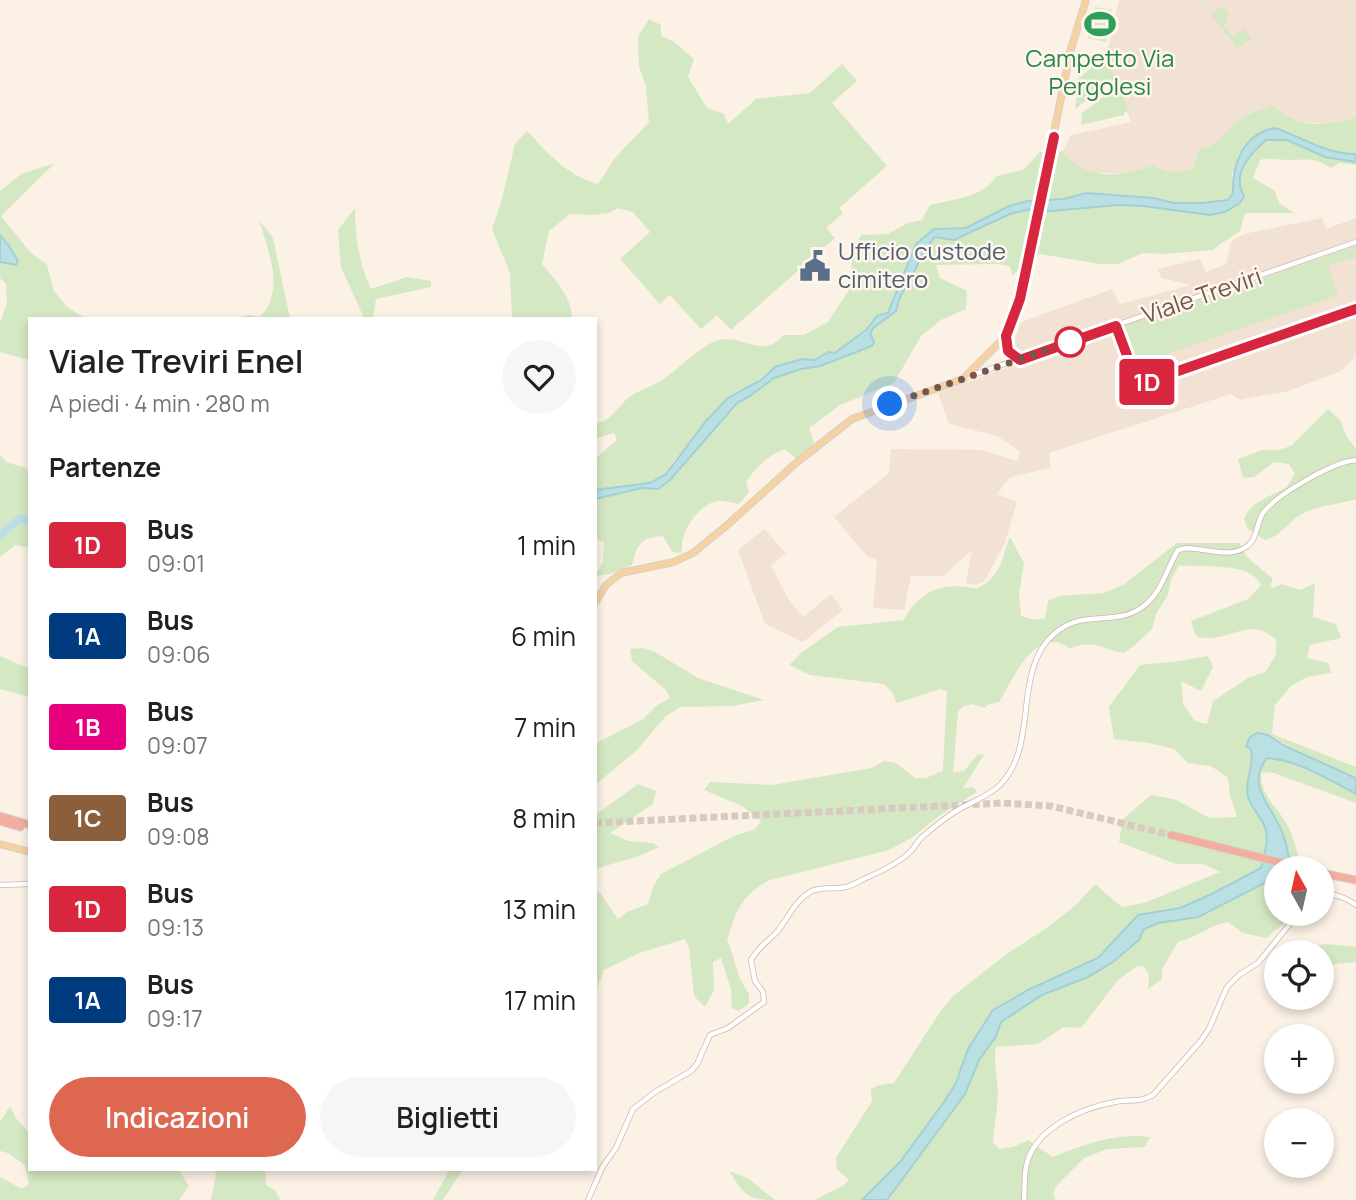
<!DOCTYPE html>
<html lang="it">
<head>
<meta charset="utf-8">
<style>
	body { margin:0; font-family:Manrope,sans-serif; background:#f6f6f6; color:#202124; height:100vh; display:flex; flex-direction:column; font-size:26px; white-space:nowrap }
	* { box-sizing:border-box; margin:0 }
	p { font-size:23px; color:#757577 }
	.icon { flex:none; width:38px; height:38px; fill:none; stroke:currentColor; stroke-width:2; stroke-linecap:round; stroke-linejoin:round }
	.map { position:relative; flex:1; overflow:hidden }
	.side { position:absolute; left:28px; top:317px; width:569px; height:854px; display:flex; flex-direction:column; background:#fff; border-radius:0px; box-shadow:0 4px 10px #0003 }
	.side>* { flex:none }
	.badge { padding:0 14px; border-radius:5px; font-size:24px; line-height:46px }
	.needle { width:46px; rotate:352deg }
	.tools { position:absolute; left:1264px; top:856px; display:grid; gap:14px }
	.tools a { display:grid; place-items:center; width:70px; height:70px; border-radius:50%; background:#fff; box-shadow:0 4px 10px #0003; font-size:35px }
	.you { position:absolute; width:35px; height:35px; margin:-18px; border:5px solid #fff; border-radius:50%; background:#1a73e8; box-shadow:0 0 0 10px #1a73e833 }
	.map>.badge { position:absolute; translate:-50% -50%; box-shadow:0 0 0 4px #fff }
	h2 { padding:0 21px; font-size:26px; line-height:63px }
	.round { display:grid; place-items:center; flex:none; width:74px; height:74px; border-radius:37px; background:#f6f6f6 }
	.headline { display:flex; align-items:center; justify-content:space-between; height:119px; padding:0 21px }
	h1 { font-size:33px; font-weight:600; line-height:52px }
	.button { display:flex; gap:14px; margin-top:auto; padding:14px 21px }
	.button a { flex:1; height:80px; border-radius:42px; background:#de6751; color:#fff; font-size:28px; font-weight:600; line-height:80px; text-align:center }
	.button a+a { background:#f6f6f6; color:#202124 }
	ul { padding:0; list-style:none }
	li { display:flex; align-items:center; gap:21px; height:91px; padding:0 21px }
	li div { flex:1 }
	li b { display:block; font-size:26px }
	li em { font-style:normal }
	li .badge { min-width:77px; font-weight:700; text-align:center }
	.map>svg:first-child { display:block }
	.residential { fill:#f2e2d4 }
	.green { fill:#d5e8c4 }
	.water { fill:#bbe0e4; stroke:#a2d0d5; stroke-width:2 }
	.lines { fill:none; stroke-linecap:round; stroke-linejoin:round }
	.river { stroke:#bbe0e4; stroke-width:8 }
	.highway-tunnel { stroke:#d9cabf; stroke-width:7; stroke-dasharray:7 3.5; stroke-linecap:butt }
	.minor-casing { stroke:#ccb8ac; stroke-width:6 }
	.major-casing { stroke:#d8d0cd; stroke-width:8 }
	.highway-casing { stroke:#d8d0cd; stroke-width:9 }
	.minor { stroke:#fff; stroke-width:4.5 }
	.major { stroke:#f6d1a1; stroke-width:6 }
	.highway { stroke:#f2af9f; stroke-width:7 }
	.line-casing { stroke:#fff; stroke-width:16 }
	.line { stroke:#d7263d; stroke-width:10 }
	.walk { stroke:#73574c; stroke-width:7; stroke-dasharray:0 12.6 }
	.stop-dot { fill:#fff; stroke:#d7263d; stroke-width:3.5 }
	.labels { text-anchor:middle; stroke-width:5; stroke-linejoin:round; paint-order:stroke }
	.leisure-label { font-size:24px; fill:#27864d; stroke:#fef5eb }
	.service-label { font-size:24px; fill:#4e5e75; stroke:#fef5eb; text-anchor:start }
	.street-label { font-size:24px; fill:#73574c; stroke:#fef5eb }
</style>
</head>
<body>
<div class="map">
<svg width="1356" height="1200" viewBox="0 0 1356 1200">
	<rect width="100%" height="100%" fill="#fbf1e5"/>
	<g class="residential">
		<polygon points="1119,0 1356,0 1356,115 1355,118 1325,124 1296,122 1272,104 1261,112 1246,116 1237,122 1212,147 1196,157 1193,168 1181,173 1168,173 1153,165 1132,173 1089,173 1078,167 1063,151 1071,135 1131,122 1107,54"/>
		<polygon points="1322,218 1326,229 1356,218 1356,357 1341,371 1289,391 1240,400 1231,394 1049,453 1051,468 1010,477 997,494 1017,502 1005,543 984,582 974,585 966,583 972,550 943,576 911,576 904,610 873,608 877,560 868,557 834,517 889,473 891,449 981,450 1017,461 1020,451 997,436 949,424 938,393 1024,361 1012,347 1021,322 1112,289 1120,304 1191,285 1162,278 1157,269 1200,259 1206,272 1226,264 1232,240 1244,234"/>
		<polygon points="764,529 786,553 771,566 789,600 803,617 831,594 843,610 803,642 765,624 738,550"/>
	</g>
	<g class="green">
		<polygon points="1222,6 1229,14 1224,26 1233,37 1244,29 1252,38 1237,48 1211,15"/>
		<polygon points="1095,7 1112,10 1106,42 1088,38"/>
		<path d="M649,19L661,25V36L673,41L694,59L688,77L707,108L724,114L728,124L756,99L810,93L842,64L857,81L832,103L887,166L839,208L843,213L826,228L835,238L731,330L717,315L701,329L670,295L660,304L620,259L650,232L633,212L618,208L609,213L593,215L570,214L549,231L542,264C555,279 572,298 572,318H512L510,273L492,229L501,203L515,144L527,131C548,153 567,176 598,184L615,158L649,122L646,86L639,67L638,37Z"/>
		<polygon points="1107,54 1115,78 1075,109 1079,78"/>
		<polygon points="1114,89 1116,93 1120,91 1129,111 1124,112 1124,115 1081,125 1082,113"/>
		<path d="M1272,104C1300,130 1320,126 1354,118L1356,115V154C1328,155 1302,137 1275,128L1232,173L1233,193L1228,200L1202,203H1174L1153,198L1086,193L1064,199L1027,201L996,212L966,228L945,227L916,244L888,313L871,321L866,330L835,353L820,355L815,360L802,359L775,367L746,389L674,460L666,474L650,483L595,490V459L617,440L614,433L595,439V424C612,420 616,409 628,398C638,390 651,387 662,380C678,369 692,354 709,344C740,327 760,363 783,335H804L828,322L849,290L853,252L861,235L888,234L908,223L922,220L930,205C954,199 982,198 997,176L1023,170L1040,152L1063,151C1087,182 1120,177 1153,165C1168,173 1177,175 1193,168L1199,149C1221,146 1224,130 1241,119C1251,112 1262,111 1272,104Z"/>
		<path d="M1278,139L1287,140L1326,157L1356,162V165L1339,163L1331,168C1316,159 1311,159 1294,160C1282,161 1272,157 1260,160L1253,178L1275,191L1279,203L1294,213H1245L1240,231L1212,250L1165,254L1143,253L1118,264H1100L1040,254L1012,275L1010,266L996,264L936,265L940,278L967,291L966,309L941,320L921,336L894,383L840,405L809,428L814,442L799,461L785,449C767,456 757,466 746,482L749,492L739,504C732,503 723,500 717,501C697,505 679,534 682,553L672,552L663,536C641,537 637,544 632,565L610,574L595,576L603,562L604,542L595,539V499L642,488L658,489L670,480L737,402L750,396L774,378L801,369L820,366L872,346L874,342L870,334L873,328L896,311C899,297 902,293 909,281C918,266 922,251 935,237L954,240L1010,214L1031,209L1051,211L1118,205L1143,206L1210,215L1225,212L1239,188L1238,179L1245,163L1266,140Z"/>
		<polygon points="55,163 1,216 30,252 47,265 54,291 67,307 85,318 30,318 30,360 0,352 0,322 7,304 6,284 0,278 0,191 21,174"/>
		<path d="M355,208C355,235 359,265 371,289L407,277L431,281V287L376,299L373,318H364L341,267L338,230Z"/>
		<path d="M259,220L273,238L290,318H235L249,315L260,317C286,290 268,251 259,220Z"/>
		<polygon points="1356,246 1356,257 1328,266 1338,295 1133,366 1118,328"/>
		<path d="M1328,409L1340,420L1347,437L1356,449V499C1337,505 1319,505 1302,514C1288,521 1282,536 1265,540L1248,529L1244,519C1253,499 1269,498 1285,488C1289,485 1292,478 1295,474L1289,464L1274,462L1254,477L1243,478L1238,459L1262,450H1278L1291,446Z"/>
		<polygon points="0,455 6,462 26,468 30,475 30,548 15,545 0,557"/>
		<path d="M1010,537L1024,563L1019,593L1021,616L1034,620L1045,618L1048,601L1060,596L1104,593L1123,585L1177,543H1240L1247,557L1273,579L1270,586L1273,588L1282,584L1300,590L1315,583L1313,617L1336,624L1341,638L1310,645L1307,658L1329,663L1331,673L1307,677L1291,686L1275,705L1272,734L1356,767V779L1275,739L1251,748L1253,759L1248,773L1260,818L1266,828L1265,854L1261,868L1212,894L1180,908L1164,909L1122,931L1098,958L993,1010L968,1049L956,1083L944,1102L900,1162L862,1200H815L844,1185L849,1180L837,1169L836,1158L872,1101L871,1089L879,1085L894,1083L940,1012L953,996L1004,956L1048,927L1077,904L1095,884L1122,907L1144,903L1220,872L1203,864H1176L1119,842L1123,819L1151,795L1174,799L1210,818L1237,817L1230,795L1228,778L1211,766L1188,763L1174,749L1149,743L1114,739L1109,707L1140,665L1180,661L1208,656L1213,667L1201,691L1181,681L1183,704L1195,721L1207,724L1213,701L1248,678L1265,672L1276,655V639C1271,636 1265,631 1260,630C1238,625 1221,644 1196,636L1191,621L1248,599L1261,585C1251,561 1201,568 1179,565L1171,580L1168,595L1156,614L1152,629L1134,646L1123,653C1103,649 1091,638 1070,649C1066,646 1060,642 1055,642C1027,641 1011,683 999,702L987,705L985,708L973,704L962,707L958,712L953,772L964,771L978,754L984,755L963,788L973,787L977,792L939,816L913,837L889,850L770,880C741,895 737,910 727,940C736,959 736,978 749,993V1003L738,1011L732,1008L731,989L721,958L713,962L714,990L705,1007L694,996L689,947L685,939L639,953L604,970L595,993V890L600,893L618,919L627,912L648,904L653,887L661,874L734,836L755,829L761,821L742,806L704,790L710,782L772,785L872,768L884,761L896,763L915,778H926L943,771L947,691L940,689L897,703L892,692L884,684L810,675L789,665L802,652L838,627L904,620C920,590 944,581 977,589C1003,574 1000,561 1010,537Z"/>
		<polygon points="642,648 655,652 698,678 764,700 732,706 680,707 665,717 637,750 595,785 595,744 643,719 656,706 670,698 666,690 632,661 630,649"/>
		<polygon points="0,656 30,669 30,697 0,689"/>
		<path d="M1267,757C1298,760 1328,779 1356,794V803L1271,772L1261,773C1261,797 1277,806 1288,826C1293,836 1296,848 1299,858L1294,868H1281L1289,858C1287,847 1285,836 1280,826C1268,801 1246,785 1267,757Z"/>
		<polygon points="638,784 656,791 653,804 610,833 629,841 653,843 659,847 639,856 595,869 595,815"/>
		<path d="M1276,874V914H1289L1283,924L1266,938L1243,933L1228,922C1210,925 1196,938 1178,942L1162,969V979L1148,989L1149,976L1145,967L1138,966L1118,980L1081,1028L1064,1027L1038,1044L996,1047C993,1063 997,1076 998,1092C998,1108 994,1126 993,1142L999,1149L1013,1147L1028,1140L1053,1157C1080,1145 1120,1132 1150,1137L1145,1147L1107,1149L1084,1158L1057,1185L1053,1193L1056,1200H887L965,1094L979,1060L995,1038L1001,1022L1042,995L1113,962L1139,940L1144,930L1158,923L1198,917L1265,883Z"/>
		<polygon points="1327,944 1356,947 1356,962 1327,965 1321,962 1321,952 1305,952 1303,948"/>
		<polygon points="10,1106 16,1118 30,1134 30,1169 178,1169 189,1186 179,1200 0,1200 0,1177 22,1189 29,1184 25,1165 8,1153 0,1151 0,1122"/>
		<polygon points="214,1169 265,1169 266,1185 276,1191 280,1200 211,1200 216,1174"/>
		<polygon points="450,1169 463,1169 443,1200 433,1200"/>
		<path d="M729,1171L748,1178L775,1200C746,1200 744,1194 729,1171Z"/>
	</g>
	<g class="water">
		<path d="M1275,128C1302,137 1328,155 1356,154V162L1325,157L1287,140H1266C1250,154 1231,174 1244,196L1240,203L1225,212L1210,215L1143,206L1118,205L1051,211L1031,209L1010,214L954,240L935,237C922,251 918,266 909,281C902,293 899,297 896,311L873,328L870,334L874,342L872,346L820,366L801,369L774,378L750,396L737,403L670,480L658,489L642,488L595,499V490L650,483L666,474L706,421L728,398L761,380L775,367L802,359L815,360L828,352L835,353L866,330L877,316L888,313L916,244L934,229L966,228L1009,206L1027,201L1064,199L1086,193L1153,198L1174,203H1202L1228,200L1233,193C1232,164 1243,134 1275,128Z"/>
		<polygon points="0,235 9,246 18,261 16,265 0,262"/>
		<path d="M1257,733L1268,735L1283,745L1351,776L1356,779V794C1328,779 1298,760 1267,758C1247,784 1267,801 1279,825C1284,835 1287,847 1289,858L1281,868H1276V874L1265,883L1198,917L1158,923L1144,929L1139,940L1113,962L1088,977L1042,995L1001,1022L995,1038L979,1060L965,1094L887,1200H862L900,1162L944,1102L956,1083L968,1049L993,1010L1030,989L1098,958L1138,915L1180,908L1212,894L1261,868C1264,856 1270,837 1264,825C1260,816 1251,807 1248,797C1244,780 1255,766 1251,749L1246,746L1250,737Z"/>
	</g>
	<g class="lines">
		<polyline class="river" points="0,535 21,518 30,522"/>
		<polyline class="highway-tunnel" points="595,823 1002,803 1051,806 1171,835"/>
		<defs>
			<g id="minor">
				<polyline points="1006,336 1008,351 1019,360"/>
				<polyline points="964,378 1356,242"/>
				<polyline points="0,885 30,884"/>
				<path d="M1321,896C1336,893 1344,897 1356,905"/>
				<path d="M588,1200L603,1166L616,1148L633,1109L655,1092L691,1071L697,1064L710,1035L728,1028L764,1002L763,992L755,981L751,960C760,945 765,944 776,933C788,920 793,902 810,892C820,886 834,890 846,887C853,885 859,881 866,878C880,872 900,862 911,851C915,847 917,842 921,838C930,830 940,822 950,815C965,804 987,798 1000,785C1038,746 1014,680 1048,640C1077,606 1111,628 1141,608C1161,595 1166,570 1178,550C1197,543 1226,561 1246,547C1258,539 1256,523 1263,513C1277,494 1333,462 1356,460"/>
				<path d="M1024,1200C1025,1189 1024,1177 1026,1167C1033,1129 1081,1108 1115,1102C1129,1099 1140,1103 1153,1095L1200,1042L1209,1029L1227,987L1239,975L1258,963L1298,914"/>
			</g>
			<g id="major">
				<polyline points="595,603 606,585 621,573 674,562 693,553 726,526 796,463 852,419 963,379 1006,336 1020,299 1071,49 1086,0"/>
				<polyline points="0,844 30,852"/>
			</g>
			<g id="highway">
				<polyline points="0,816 30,825"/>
				<polyline points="0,821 20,827"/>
				<polyline points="1171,835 1302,868"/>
				<polyline points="1321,873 1356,880"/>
			</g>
		</defs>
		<use href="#minor" class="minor-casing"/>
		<use href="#major" class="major-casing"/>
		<use href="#highway" class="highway-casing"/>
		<use href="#minor" class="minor"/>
		<use href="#major" class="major"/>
		<use href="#highway" class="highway"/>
	</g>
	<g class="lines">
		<defs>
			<polyline id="line" points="1054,137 1020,299 1006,336 1008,351 1020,360 1116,326 1138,385 1356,309"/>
		</defs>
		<use href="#line" class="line-casing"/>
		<use href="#line" class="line"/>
		<polyline class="walk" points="890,404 1070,342"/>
	</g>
	<defs>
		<symbol id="stadium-bare" viewBox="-9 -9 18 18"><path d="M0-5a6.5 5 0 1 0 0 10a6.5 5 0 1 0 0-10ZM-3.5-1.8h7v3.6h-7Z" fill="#2e9e5b" stroke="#fef5eb" stroke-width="2.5" paint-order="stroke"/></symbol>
		<symbol id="civic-bare" viewBox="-9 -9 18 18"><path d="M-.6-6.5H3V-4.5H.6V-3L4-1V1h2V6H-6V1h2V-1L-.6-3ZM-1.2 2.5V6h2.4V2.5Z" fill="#5c6f8a" stroke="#fef5eb" stroke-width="2.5" paint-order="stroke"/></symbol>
	</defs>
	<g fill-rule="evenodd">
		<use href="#stadium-bare" x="1078" y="2" width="44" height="44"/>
		<use href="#civic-bare" x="793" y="244" width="44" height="44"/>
	</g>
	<circle class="stop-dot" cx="1070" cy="342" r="14"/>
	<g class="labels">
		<g class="leisure-label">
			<text x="1100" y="67">Campetto Via<tspan x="1100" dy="28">Pergolesi</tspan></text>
		</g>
		<g class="service-label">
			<text x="838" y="260">Ufficio custode<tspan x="838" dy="28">cimitero</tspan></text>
		</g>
		<g class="street-label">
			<text transform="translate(1202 296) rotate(-19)" y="8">Viale Treviri</text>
		</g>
	</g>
</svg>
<div class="tools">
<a><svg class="needle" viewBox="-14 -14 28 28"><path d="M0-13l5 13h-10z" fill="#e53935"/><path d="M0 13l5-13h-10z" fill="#757577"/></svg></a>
<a><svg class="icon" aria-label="locate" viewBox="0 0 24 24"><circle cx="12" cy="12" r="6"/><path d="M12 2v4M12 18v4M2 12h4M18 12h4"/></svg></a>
<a>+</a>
<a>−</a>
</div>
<div class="you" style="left:890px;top:404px"></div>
<b class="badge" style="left:1147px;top:382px;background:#d7263d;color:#fff">1D</b>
<section class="side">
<div class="headline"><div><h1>Viale Treviri Enel</h1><p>A piedi · 4 min · 280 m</p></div><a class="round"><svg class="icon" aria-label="heart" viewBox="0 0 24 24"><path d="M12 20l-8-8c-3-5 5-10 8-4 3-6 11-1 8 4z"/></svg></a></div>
<h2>Partenze</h2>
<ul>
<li><span class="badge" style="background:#d7263d;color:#fff">1D</span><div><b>Bus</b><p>09:01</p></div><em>1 min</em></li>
<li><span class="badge" style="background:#003b80;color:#fff">1A</span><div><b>Bus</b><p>09:06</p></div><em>6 min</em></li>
<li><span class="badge" style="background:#e6007e;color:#fff">1B</span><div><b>Bus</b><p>09:07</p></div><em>7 min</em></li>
<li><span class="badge" style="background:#8b5e3c;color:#fff">1C</span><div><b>Bus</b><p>09:08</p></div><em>8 min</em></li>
<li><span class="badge" style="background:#d7263d;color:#fff">1D</span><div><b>Bus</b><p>09:13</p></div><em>13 min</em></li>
<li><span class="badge" style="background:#003b80;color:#fff">1A</span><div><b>Bus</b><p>09:17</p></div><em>17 min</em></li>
</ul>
<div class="button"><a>Indicazioni</a><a>Biglietti</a></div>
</section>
</div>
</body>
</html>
